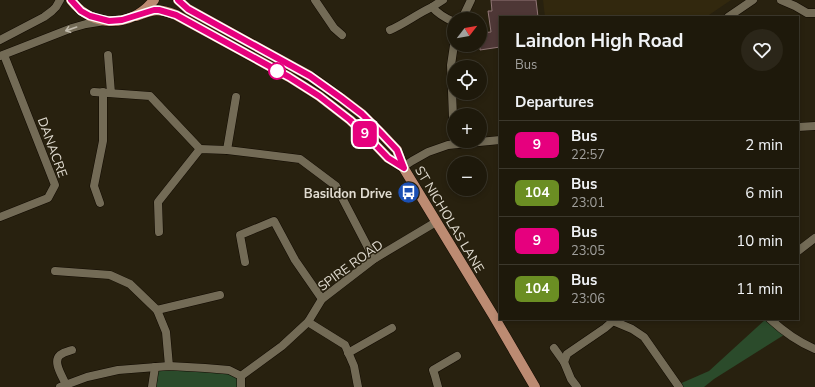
<!DOCTYPE html>
<html lang="en">
<head>
<meta charset="utf-8">
<style>
	body { margin:0; font-family:"Nunito Sans",sans-serif; background:#2b2619; color:#f1f3f6; height:100vh; display:flex; flex-direction:column; font-size:15px; white-space:nowrap }
	* { box-sizing:border-box; margin:0 }
	p { font-size:13px; color:#a1a09d }
	.icon { flex:none; width:22px; height:22px; fill:none; stroke:currentColor; stroke-width:2; stroke-linecap:round; stroke-linejoin:round }
	.map { position:relative; flex:1; overflow:hidden }
	.details { position:absolute; left:499px; top:16px; width:300px; height:304px; display:flex; flex-direction:column; background:#1e190b; border-radius:0px; box-shadow:0 2px 6px #0003,0 0 0 1px #3c382c }
	.details>* { flex:none }
	.badge { padding:0 8px; border-radius:6px; font-size:14px; line-height:26px }
	.needle { width:26px; rotate:59deg }
	.buttons { position:absolute; left:447px; top:12px; display:grid; gap:8px }
	.buttons a { display:grid; place-items:center; width:40px; height:40px; border-radius:50%; background:#1e190b; box-shadow:0 2px 6px #0003,0 0 0 1px #3c382c; font-size:20px }
	.map>.badge { position:absolute; translate:-50% -50%; box-shadow:0 0 0 2px #fff }
	h2 { padding:0 16px; font-size:15px; line-height:36px }
	.round { display:grid; place-items:center; flex:none; width:42px; height:42px; border-radius:21px; background:#2b2619 }
	.summary { display:flex; align-items:center; justify-content:space-between; height:68px; padding:0 16px }
	h1 { font-size:19px; font-weight:700; line-height:30px }
	ul { padding:0; list-style:none }
	li { display:flex; align-items:center; gap:12px; height:48px; padding:0 16px; border-top:1px solid #3c382c }
	li div { flex:1 }
	li b { display:block; font-size:15px }
	li em { font-style:normal }
	li .badge { min-width:44px; font-weight:700; text-align:center }
	.map>svg:first-child { display:block }
	.built { fill:#32280e }
	.green { fill:#2b4b2b }
	.building { fill:#4e3736; stroke:#917776 }
	.lines { fill:none; stroke-linecap:round; stroke-linejoin:round }
	.minor-casing { stroke:#110a00; stroke-width:9 }
	.major-casing { stroke:#110a00; stroke-width:11 }
	.minor { stroke:#736b56; stroke-width:8 }
	.major { stroke:#bc8b72; stroke-width:10 }
	.oneway { stroke:#c0baac }
	.line-casing { stroke:#fff; stroke-width:9 }
	.line { stroke:#e6007e; stroke-width:6 }
	.stop-dot { fill:#fff; stroke:#e6007e; stroke-width:2 }
	.labels { text-anchor:middle; stroke-width:3; stroke-linejoin:round; paint-order:stroke }
	.street-label { font-size:13px; fill:#e1dcd1; stroke:#28210f }
	.poi-label { font-size:13px; font-weight:bold; fill:#e1dcd1; stroke:#28210f; text-anchor:end }
</style>
</head>
<body>
<div class="map">
<svg width="815" height="387" viewBox="0 0 815 387">
	<rect width="100%" height="100%" fill="#28210f"/>
	<polygon class="built" points="543,0 731,0 706,17 545,17"/>
	<g class="green">
		<polygon points="766,319 770,319 787,333 714,379 704,387 679,387 677,385 709,371"/>
		<polygon points="155,367 229,370 241,376 241,387 152,387"/>
	</g>
	<polygon class="building" points="491,0 536,0 538,17 500,17 500,47 480,50 480,33 491,32 488,11 492,11"/>
	<g class="lines">
		<defs>
			<g id="minor">
				<polyline points="315,0 334,28 342,35"/>
				<path d="M443,0L432,7C438,14 445,18 454,22"/>
				<polyline points="781,0 795,6 807,13 815,13"/>
				<polyline points="728,17 753,0"/>
				<polyline points="462,19 471,0"/>
				<path d="M390,30C404,24 417,14 432,7"/>
				<polyline points="0,40 44,17 52,11 56,7 60,0"/>
				<polyline points="108,55 111,93"/>
				<polyline points="0,56 72,28 86,24 105,21"/>
				<polyline points="94,92 150,96 200,149"/>
				<polyline points="798,127 815,126"/>
				<polyline points="454,144 451,65 454,45"/>
				<polyline points="227,150 236,97"/>
				<polyline points="403,167 412,161 428,152 448,145 500,140"/>
				<polyline points="100,203 94,186 103,141 103,92"/>
				<polyline points="0,217 48,198 55,185 4,55"/>
				<polyline points="159,232 158,202 200,149 227,150 300,159 336,186 374,259"/>
				<polyline points="798,251 815,238"/>
				<polyline points="245,262 240,235 274,221 295,260 322,299"/>
				<polyline points="55,271 110,275 130,284 157,310 166,332 169,366"/>
				<polyline points="157,310 220,295"/>
				<path d="M770,319C783,331 798,342 815,349"/>
				<polyline points="613,321 632,329 644,337 679,387"/>
				<polyline points="308,322 345,345 354,366 358,387"/>
				<polyline points="554,348 564,362"/>
				<polyline points="348,353 392,328"/>
				<path d="M66,385C63,377 52,362 60,355C64,352 69,351 72,350"/>
				<polyline points="60,387 87,377 118,370 169,366 205,368 229,370 241,376"/>
				<polyline points="152,387 155,367"/>
				<polyline points="241,387 241,376 282,346 308,322 322,299 374,259 436,222"/>
				<polyline points="438,387 435,376 433,370 457,356"/>
				<polyline points="577,387 571,379 564,362 567,354 605,328 613,321 613,319"/>
			</g>
			<g id="major">
				<path d="M71,0C92,28 132,28 154,0"/>
				<polyline points="178,0 188,9 310,76 341,98 362,114 380,132 397,150 403,167 493,315 535,387"/>
				<path d="M136,16C154,9 158,8 176,15L289,77L319,96L350,120L365,134L388,158L403,167"/>
			</g>
		</defs>
		<use href="#minor" class="minor-casing"/>
		<use href="#major" class="major-casing"/>
		<use href="#minor" class="minor"/>
		<use href="#major" class="major"/>
	</g>
	<defs><path id="oneway-shaft" d="M-6 0H5M1.5-3L5.5 0L1.5 3" fill="none" stroke-width="1.6" stroke-linecap="round" stroke-linejoin="round"/></defs>
	<use class="oneway" href="#oneway-shaft" transform="translate(71 29) rotate(161)"/>
	<g class="lines">
		<defs>
			<polyline id="line" points="71,0 81,11 90,16 109,21 122,20 154,10 159,10 176,15 289,77 319,96 350,120 365,134 388,158 404,168 397,150 380,132 362,114 341,98 310,76 188,9 178,0"/>
		</defs>
		<use href="#line" class="line-casing"/>
		<use href="#line" class="line"/>
	</g>
	<defs>
		<symbol id="bus-disc" viewBox="-11 -11 22 22"><circle r="9.5" fill="#1a4fb4" stroke="#28210f"/><path d="M-5-6H5V4H4V6H2V4H-2V6H-4V4H-5ZM-3.5-4V0h7V-4ZM-3.5 1.2v1.5H-2V1.2ZM2 1.2v1.5H3.5V1.2Z" fill="#fff"/></symbol>
	</defs>
	<g fill-rule="evenodd">
		<use href="#bus-disc" x="396" y="180" width="25" height="25"/>
	</g>
	<circle class="stop-dot" cx="277" cy="71" r="8"/>
	<g class="labels">
		<g class="street-label">
			<text transform="translate(53 147) rotate(70)" y="5">DANACRE</text>
			<text transform="translate(450 219) rotate(59)" y="5">ST NICHOLAS LANE</text>
			<text transform="translate(350 265) rotate(-36)" y="5">SPIRE ROAD</text>
		</g>
		<g class="poi-label">
			<text x="392" y="198">Basildon Drive</text>
		</g>
	</g>
</svg>
<div class="buttons">
<a><svg class="needle" viewBox="-14 -14 28 28"><path d="M0-13l5 13h-10z" fill="#e53935"/><path d="M0 13l5-13h-10z" fill="#a1a09d"/></svg></a>
<a><svg class="icon" aria-label="locate" viewBox="0 0 24 24"><circle cx="12" cy="12" r="6"/><path d="M12 2v4M12 18v4M2 12h4M18 12h4"/></svg></a>
<a>+</a>
<a>−</a>
</div>
<b class="badge" style="left:365px;top:134px;background:#e6007e;color:#fff">9</b>
<section class="details">
<div class="summary"><div><h1>Laindon High Road</h1><p>Bus</p></div><a class="round"><svg class="icon" aria-label="heart" viewBox="0 0 24 24"><path d="M12 20l-8-8c-3-5 5-10 8-4 3-6 11-1 8 4z"/></svg></a></div>
<h2>Departures</h2>
<ul>
<li><span class="badge" style="background:#e6007e;color:#fff">9</span><div><b>Bus</b><p>22:57</p></div><em>2 min</em></li>
<li><span class="badge" style="background:#6b8e23;color:#fff">104</span><div><b>Bus</b><p>23:01</p></div><em>6 min</em></li>
<li><span class="badge" style="background:#e6007e;color:#fff">9</span><div><b>Bus</b><p>23:05</p></div><em>10 min</em></li>
<li><span class="badge" style="background:#6b8e23;color:#fff">104</span><div><b>Bus</b><p>23:06</p></div><em>11 min</em></li>
</ul>
</section>
</div>
</body>
</html>
